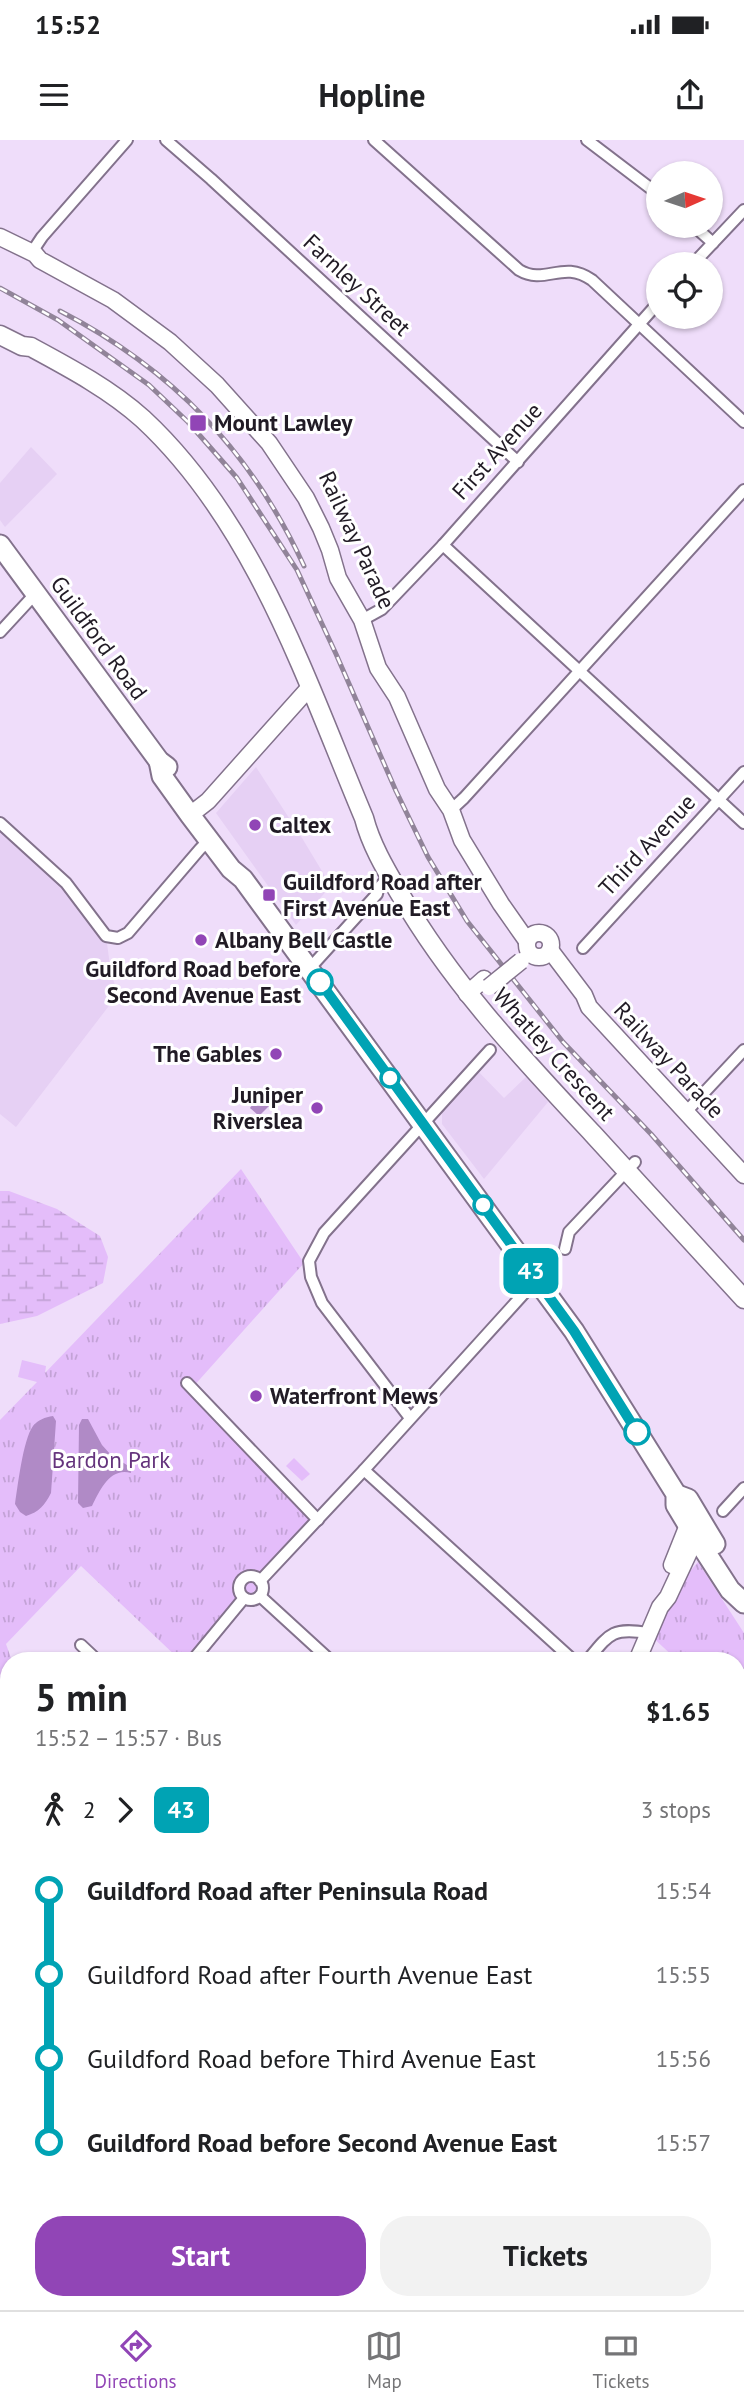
<!DOCTYPE html>
<html lang="en">
<head>
<meta charset="utf-8">
<style>
	body { margin:0; font-family:"PT Sans",sans-serif; background:#f2f2f2; color:#202124; height:100vh; display:flex; flex-direction:column; font-size:26px; white-space:nowrap }
	* { box-sizing:border-box; margin:0 }
	p { font-size:23px; color:#757577 }
	.icon { flex:none; width:38px; height:38px; fill:none; stroke:currentColor; stroke-width:2; stroke-linecap:round; stroke-linejoin:round }
	.map { position:relative; flex:1; overflow:hidden }
	.panel { position:absolute; left:0px; top:1512px; width:746px; height:658px; display:flex; flex-direction:column; background:#fff; border-radius:28px 28px 0 0; box-shadow:0 2px 5px #0004 }
	.panel>* { flex:none }
	.badge { padding:0 14px; border-radius:10px; font-size:24px; line-height:46px }
	.needle { width:46px; rotate:87deg }
	.controls { position:absolute; left:646px; top:21px; display:grid; gap:14px }
	.controls a { display:grid; place-items:center; width:77px; height:77px; border-radius:50%; background:#fff; box-shadow:0 2px 5px #0004; font-size:35px }
	.map>.badge { position:absolute; translate:-50% -50%; box-shadow:0 0 0 4px #fff }
	.legs { display:flex; align-items:center; gap:10px; height:77px; padding:0 35px; font-size:23px }
	.legs p { margin-inline-start:auto }
	.summary { display:flex; align-items:center; justify-content:space-between; height:119px; padding:0 35px }
	h1 { font-size:38px; font-weight:700; line-height:52px }
	.primary-button { display:flex; gap:14px; margin-top:auto; padding:14px 35px }
	.primary-button a { flex:1; height:80px; border-radius:28px; background:#9145b6; color:#fff; font-size:28px; font-weight:700; line-height:80px; text-align:center }
	.primary-button a+a { background:#f2f2f2; color:#202124 }
	ul { padding:0 35px; list-style:none }
	li { display:flex; align-items:center; gap:24px; height:84px; font-size:26px }
	li i { display:grid; place-items:center; width:10px; height:100%; margin:0 9px; background:currentColor }
	li i::after { content:''; width:18px; height:18px; margin:-9px; border:5px solid; border-radius:50%; background:#fff }
	li p { margin-inline-start:auto }
	li:first-child i { background:linear-gradient(#0000 50%,currentColor 0) }
	li:last-child i { background:linear-gradient(currentColor 50%,#0000 0) }
	.status { display:flex; justify-content:space-between; align-items:center; height:49px; padding:0 35px; background:#fff; direction:ltr }
	.status svg { height:19px; fill:currentColor }
	header { display:flex; justify-content:space-between; align-items:center; height:91px; padding:0 35px; background:#fff; font-size:32px; font-weight:700 }
	.tab-bar { display:flex; justify-content:space-around; align-items:center; height:98px; border-top:2px solid #e0e0e0; background:#fff; font-size:19px; color:#757577 }
	.tab-bar a { display:grid; justify-items:center; gap:4px }
	.tab-bar .active { color:#9145b6 }
	.map>svg:first-child { display:block }
	.built { fill:#e6d0f4 }
	.wetland { fill:url(#wetland-marsh) }
	.park { fill:url(#park-tufts) }
	.garden { fill:#e4bdfa }
	.water { fill:#b08ac6 }
	.lines { fill:none; stroke-linecap:round; stroke-linejoin:round }
	.street-casing { stroke:#83728c; stroke-width:14 }
	.secondary-casing { stroke:#83728c; stroke-width:19 }
	.primary-casing { stroke:#83728c; stroke-width:21 }
	.highway-casing { stroke:#83728c; stroke-width:23 }
	.street { stroke:#fff; stroke-width:10 }
	.secondary { stroke:#fff; stroke-width:16 }
	.primary { stroke:#fff; stroke-width:18 }
	.highway { stroke:#fff; stroke-width:19 }
	.rail-casing { stroke:#918499; stroke-width:5 }
	.rail { stroke:#fff; stroke-width:2.5; stroke-dasharray:8; stroke-linecap:butt }
	.secondary-bridge-casing { stroke:#83728c; stroke-width:19; stroke-linecap:butt }
	.secondary-bridge { stroke:#fff; stroke-width:16 }
	.line-1-casing { stroke:#fff; stroke-width:16 }
	.line-1 { stroke:#00a3b4; stroke-width:10 }
	.poi-dot { fill:#9145b6; stroke:#fff; stroke-width:2.5 }
	.stop-1-dot { fill:#fff; stroke:#00a3b4; stroke-width:3.5 }
	.labels { text-anchor:middle; stroke-width:6; stroke-linejoin:round; paint-order:stroke }
	.street-label { font-size:23px; fill:#211b25; stroke:#fff }
	.poi-label { font-size:23px; font-weight:bold; fill:#211b25; stroke:#fff; text-anchor:start }
	.stop-label { font-size:23px; font-weight:bold; fill:#211b25; stroke:#fff; text-anchor:end }
	.park-label { font-size:23px; fill:#65347d; stroke:#fff }
</style>
</head>
<body>
<div class="status"><b>15:52</b><svg viewBox="0 0 49 12"><path d="M0 12V9h3v3zM5 12V6h3v6zM10 12V3h3v9zM15 12V0h3v12zM26 1h20v11H26zM47 4h2v5h-2z"/></svg></div>
<header><svg class="icon" aria-label="menu" viewBox="0 0 24 24"><path d="M4 6h16M4 12h16M4 18h16"/></svg>Hopline<svg class="icon" aria-label="share" viewBox="0 0 24 24"><path d="M12 15V3M7 8l5-5 5 5M5 13v7h14v-7"/></svg></header>
<div class="map">
<svg width="744" height="2170" viewBox="0 0 744 2170">
	<defs>
		<pattern id="wetland-marsh" width="20" height="14" patternUnits="userSpaceOnUse" patternTransform="scale(1.75)"><rect width="20" height="14" fill="#e4bdfa"/><path d="M1 5h8M5 5V1M11 12h8M15 12V8" fill="none" stroke="#c3a2d6"/></pattern>
		<pattern id="park-tufts" width="24" height="20" patternUnits="userSpaceOnUse" patternTransform="scale(1.75)"><rect width="24" height="20" fill="#e4bdfa"/><path d="M3 7l-1-3M5 7V3M7 7l1-3M15 17l-1-3M17 17v-4M19 17l1-3" fill="none" stroke="#c3a2d6"/></pattern>
	</defs>
	<rect width="100%" height="100%" fill="#efddfa"/>
	<g class="built">
		<polygon points="31,307 57,334 5,387 0,380 0,343"/>
		<polygon points="256,627 302,698 331,746 296,785 216,673"/>
		<polygon points="0,679 56,734 106,796 111,833 118,854 16,987 0,974"/>
		<polygon points="474,927 504,958 527,936 548,962 484,1039 442,984 442,962"/>
		<polygon points="737,1576 744,1583 744,1613 737,1622"/>
	</g>
	<polygon class="wetland" points="0,1051 9,1051 57,1069 100,1096 108,1117 103,1143 37,1176 0,1184"/>
	<g class="park">
		<polygon points="241,1029 304,1123 192,1248 317,1383 190,1521 181,1521 81,1426 6,1504 12,1521 9,1521 9,1552 0,1564 0,1280 37,1242 18,1237 22,1220 46,1226 45,1233"/>
		<polygon points="698,1422 744,1493 744,1583 737,1576 737,1521 678,1521 648,1493 668,1457"/>
	</g>
	<polygon class="garden" points="294,1318 310,1334 302,1341 286,1326"/>
	<g class="water">
		<polygon points="260,954 271,964 259,976 250,968"/>
		<path d="M53,1276L56,1281L51,1353C45,1365 39,1372 26,1376L20,1372L15,1364C18,1345 23,1300 33,1286C38,1280 45,1277 53,1276Z"/>
		<path d="M82,1279H88L102,1305L111,1315L130,1327L131,1333C110,1327 100,1350 92,1366L83,1368L78,1363L79,1285Z"/>
	</g>
	<g class="lines">
		<defs>
			<g id="street">
				<polyline points="166,0 211,39 518,322"/>
				<path d="M374,0L519,130C546,146 562,119 592,140L744,282"/>
				<polyline points="587,0 658,54"/>
				<polyline points="694,86 713,103"/>
				<polyline points="32,112 42,97 127,0"/>
				<polyline points="693,124 744,70"/>
				<polyline points="443,405 744,683"/>
				<polyline points="362,480 382,469 443,405 658,163"/>
				<polyline points="0,492 36,453"/>
				<polyline points="451,670 464,658 744,350"/>
				<polyline points="0,683 66,743 106,796 118,798 128,793 200,709 205,704 214,703"/>
				<polyline points="583,808 744,632"/>
				<path d="M310,828L377,754C378,746 386,739 394,737"/>
				<polyline points="686,972 744,910"/>
				<polyline points="565,1109 569,1092 635,1022"/>
				<polyline points="187,1243 318,1380"/>
				<polyline points="410,1278 322,1163 311,1137 309,1121 324,1093 490,910"/>
				<polyline points="364,1330 574,1521"/>
				<polyline points="723,1371 744,1348"/>
				<circle cx="251" cy="1448" r="12"/>
				<polyline points="260,1441 364,1330 537,1139"/>
				<polyline points="260,1456 331,1521"/>
				<polyline points="81,1505 98,1521"/>
				<polyline points="192,1521 244,1458"/>
				<path d="M587,1521C609,1494 612,1487 648,1493"/>
				<polyline points="0,1653 9,1661"/>
				<polyline points="737,1866 744,1858"/>
				<polyline points="0,2002 9,1986"/>
				<polyline points="84,2170 91,2161"/>
				<polyline points="466,2170 474,2161"/>
			</g>
			<g id="secondary">
				<polyline points="0,97 35,114 40,120 113,160 170,202 217,245 269,303 306,358 321,388 330,410 338,438 362,480 378,528 397,557 437,649 451,670 462,700 501,764 527,801"/>
				<polyline points="190,675 208,661 309,548"/>
				<circle cx="539" cy="805" r="12"/>
				<polyline points="550,810 584,855 589,867 744,1035"/>
				<polyline points="467,854 484,839"/>
				<polyline points="672,1425 688,1385"/>
				<polyline points="637,1521 660,1467 668,1457 696,1397 698,1387"/>
				<polyline points="737,2117 744,2109"/>
				<polyline points="577,2161 586,2170"/>
				<polyline points="325,2170 348,2161"/>
				<polyline points="679,2170 687,2161"/>
			</g>
			<path id="primary" d="M0,195L22,206L31,207C70,228 111,250 143,279C255,383 306,540 364,678C371,705 386,730 400,754C452,844 523,919 593,994C644,1049 694,1104 744,1159"/>
			<g id="highway">
				<polyline points="0,405 159,621 167,627"/>
				<polyline points="159,621 162,636 190,675 231,729 243,739 574,1191 676,1354 676,1365 688,1385 730,1450 744,1463"/>
				<polyline points="680,1356 688,1359 715,1404"/>
			</g>
		</defs>
		<use href="#street" class="street-casing"/>
		<use href="#secondary" class="secondary-casing"/>
		<use href="#primary" class="primary-casing"/>
		<use href="#highway" class="highway-casing"/>
		<use href="#street" class="street"/>
		<use href="#secondary" class="secondary"/>
		<use href="#primary" class="primary"/>
		<use href="#highway" class="highway"/>
		<defs>
			<g id="rail">
				<polyline points="0,148 58,180 149,245 188,282 237,338 297,430 336,514 396,651 428,717 467,781 563,902 651,994 744,1100"/>
				<path d="M60,171C172,229 251,311 304,426"/>
			</g>
		</defs>
		<use href="#rail" class="rail-casing"/>
		<use href="#rail" class="rail"/>
		<defs>
			<polyline id="secondary-bridge" points="489,847 521,821"/>
		</defs>
		<use href="#secondary-bridge" class="secondary-bridge-casing"/>
		<use href="#secondary-bridge" class="secondary-bridge"/>
	</g>
	<g class="lines">
		<defs>
			<polyline id="line-1" points="320,842 574,1191 637,1292"/>
		</defs>
		<use href="#line-1" class="line-1-casing"/>
		<use href="#line-1" class="line-1"/>
	</g>
	<g class="poi-dot">
		<rect x="189" y="274" width="18" height="18" rx="3.5"/>
		<circle cx="255" cy="685" r="7"/>
		<rect x="262" y="748" width="14" height="14" rx="3.5"/>
		<circle cx="201" cy="800" r="7"/>
		<circle cx="276" cy="914" r="7"/>
		<circle cx="317" cy="968" r="7"/>
		<circle cx="256" cy="1256" r="7"/>
	</g>
	<g class="stop-1-dot">
		<circle cx="320" cy="842" r="12"/>
		<circle cx="390" cy="938" r="9"/>
		<circle cx="483" cy="1065" r="9"/>
		<circle cx="637" cy="1292" r="12"/>
	</g>
	<g class="labels">
		<g class="street-label">
			<text transform="translate(357 145) rotate(43)" y="8">Farnley Street</text>
			<text transform="translate(497 311) rotate(-48)" y="8">First Avenue</text>
			<text transform="translate(357 400) rotate(65)" y="8">Railway Parade</text>
			<text transform="translate(99 498) rotate(54)" y="8">Guildford Road</text>
			<text transform="translate(647 705) rotate(-47)" y="8">Third Avenue</text>
			<text transform="translate(554 914) rotate(48)" y="8">Whatley Crescent</text>
			<text transform="translate(669 920) rotate(47)" y="8">Railway Parade</text>
		</g>
		<g class="poi-label">
			<text x="214" y="291">Mount Lawley</text>
			<text x="269" y="693">Caltex</text>
			<text x="283" y="750">Guildford Road after<tspan x="283" dy="26">First Avenue East</tspan></text>
			<text x="215" y="808">Albany Bell Castle</text>
			<text x="262" y="922" text-anchor="end">The Gables</text>
			<text x="303" y="963" text-anchor="end">Juniper<tspan x="303" dy="26">Riverslea</tspan></text>
			<text x="270" y="1264">Waterfront Mews</text>
		</g>
		<g class="stop-label">
			<text x="301" y="837">Guildford Road before<tspan x="301" dy="26">Second Avenue East</tspan></text>
		</g>
		<g class="park-label">
			<text x="111" y="1328">Bardon Park</text>
		</g>
	</g>
</svg>
<div class="controls">
<a><svg class="needle" viewBox="-14 -14 28 28"><path d="M0-13l5 13h-10z" fill="#e53935"/><path d="M0 13l5-13h-10z" fill="#757577"/></svg></a>
<a><svg class="icon" aria-label="locate" viewBox="0 0 24 24"><circle cx="12" cy="12" r="6"/><path d="M12 2v4M12 18v4M2 12h4M18 12h4"/></svg></a>
</div>
<b class="badge" style="left:531px;top:1131px;background:#00a3b4;color:#fff">43</b>
<section class="panel">
<div class="summary"><div><h1>5 min</h1><p>15:52 – 15:57 · Bus</p></div><b>$1.65</b></div>
<div class="legs"><svg class="icon" aria-label="walk" viewBox="0 0 24 24"><circle cx="13" cy="4" r="2"/><path d="M13 8l-2 6 4 7M11 14l-3 7M7 12l3-4h3l4 4"/></svg>2<svg class="icon" aria-label="forward" viewBox="0 0 24 24"><path d="M9 5l7 7-7 7"/></svg><b class="badge" style="background:#00a3b4;color:#fff">43</b><p>3 stops</p></div>
<ul>
<li><i style="color:#00a3b4"></i><b>Guildford Road after Peninsula Road</b><p>15:54</p></li>
<li><i style="color:#00a3b4"></i><span>Guildford Road after Fourth Avenue East</span><p>15:55</p></li>
<li><i style="color:#00a3b4"></i><span>Guildford Road before Third Avenue East</span><p>15:56</p></li>
<li><i style="color:#00a3b4"></i><b>Guildford Road before Second Avenue East</b><p>15:57</p></li>
</ul>
<div class="primary-button"><a>Start</a><a>Tickets</a></div>
</section>
</div>
<nav class="tab-bar">
<a class="active"><svg class="icon" aria-label="directions" viewBox="0 0 24 24"><path d="M12 3l9 9-9 9-9-9zM9 14v-3h6M13 9l2 2-2 2"/></svg>Directions</a>
<a><svg class="icon" aria-label="map" viewBox="0 0 24 24"><path d="M3 6l6-2 6 2 6-2v14l-6 2-6-2-6 2zM9 4v14M15 6v14"/></svg>Map</a>
<a><svg class="icon" aria-label="tickets" viewBox="0 0 24 24"><path d="M3 7h18v10H3zM15 7v10"/></svg>Tickets</a>
</nav>
</body>
</html>
